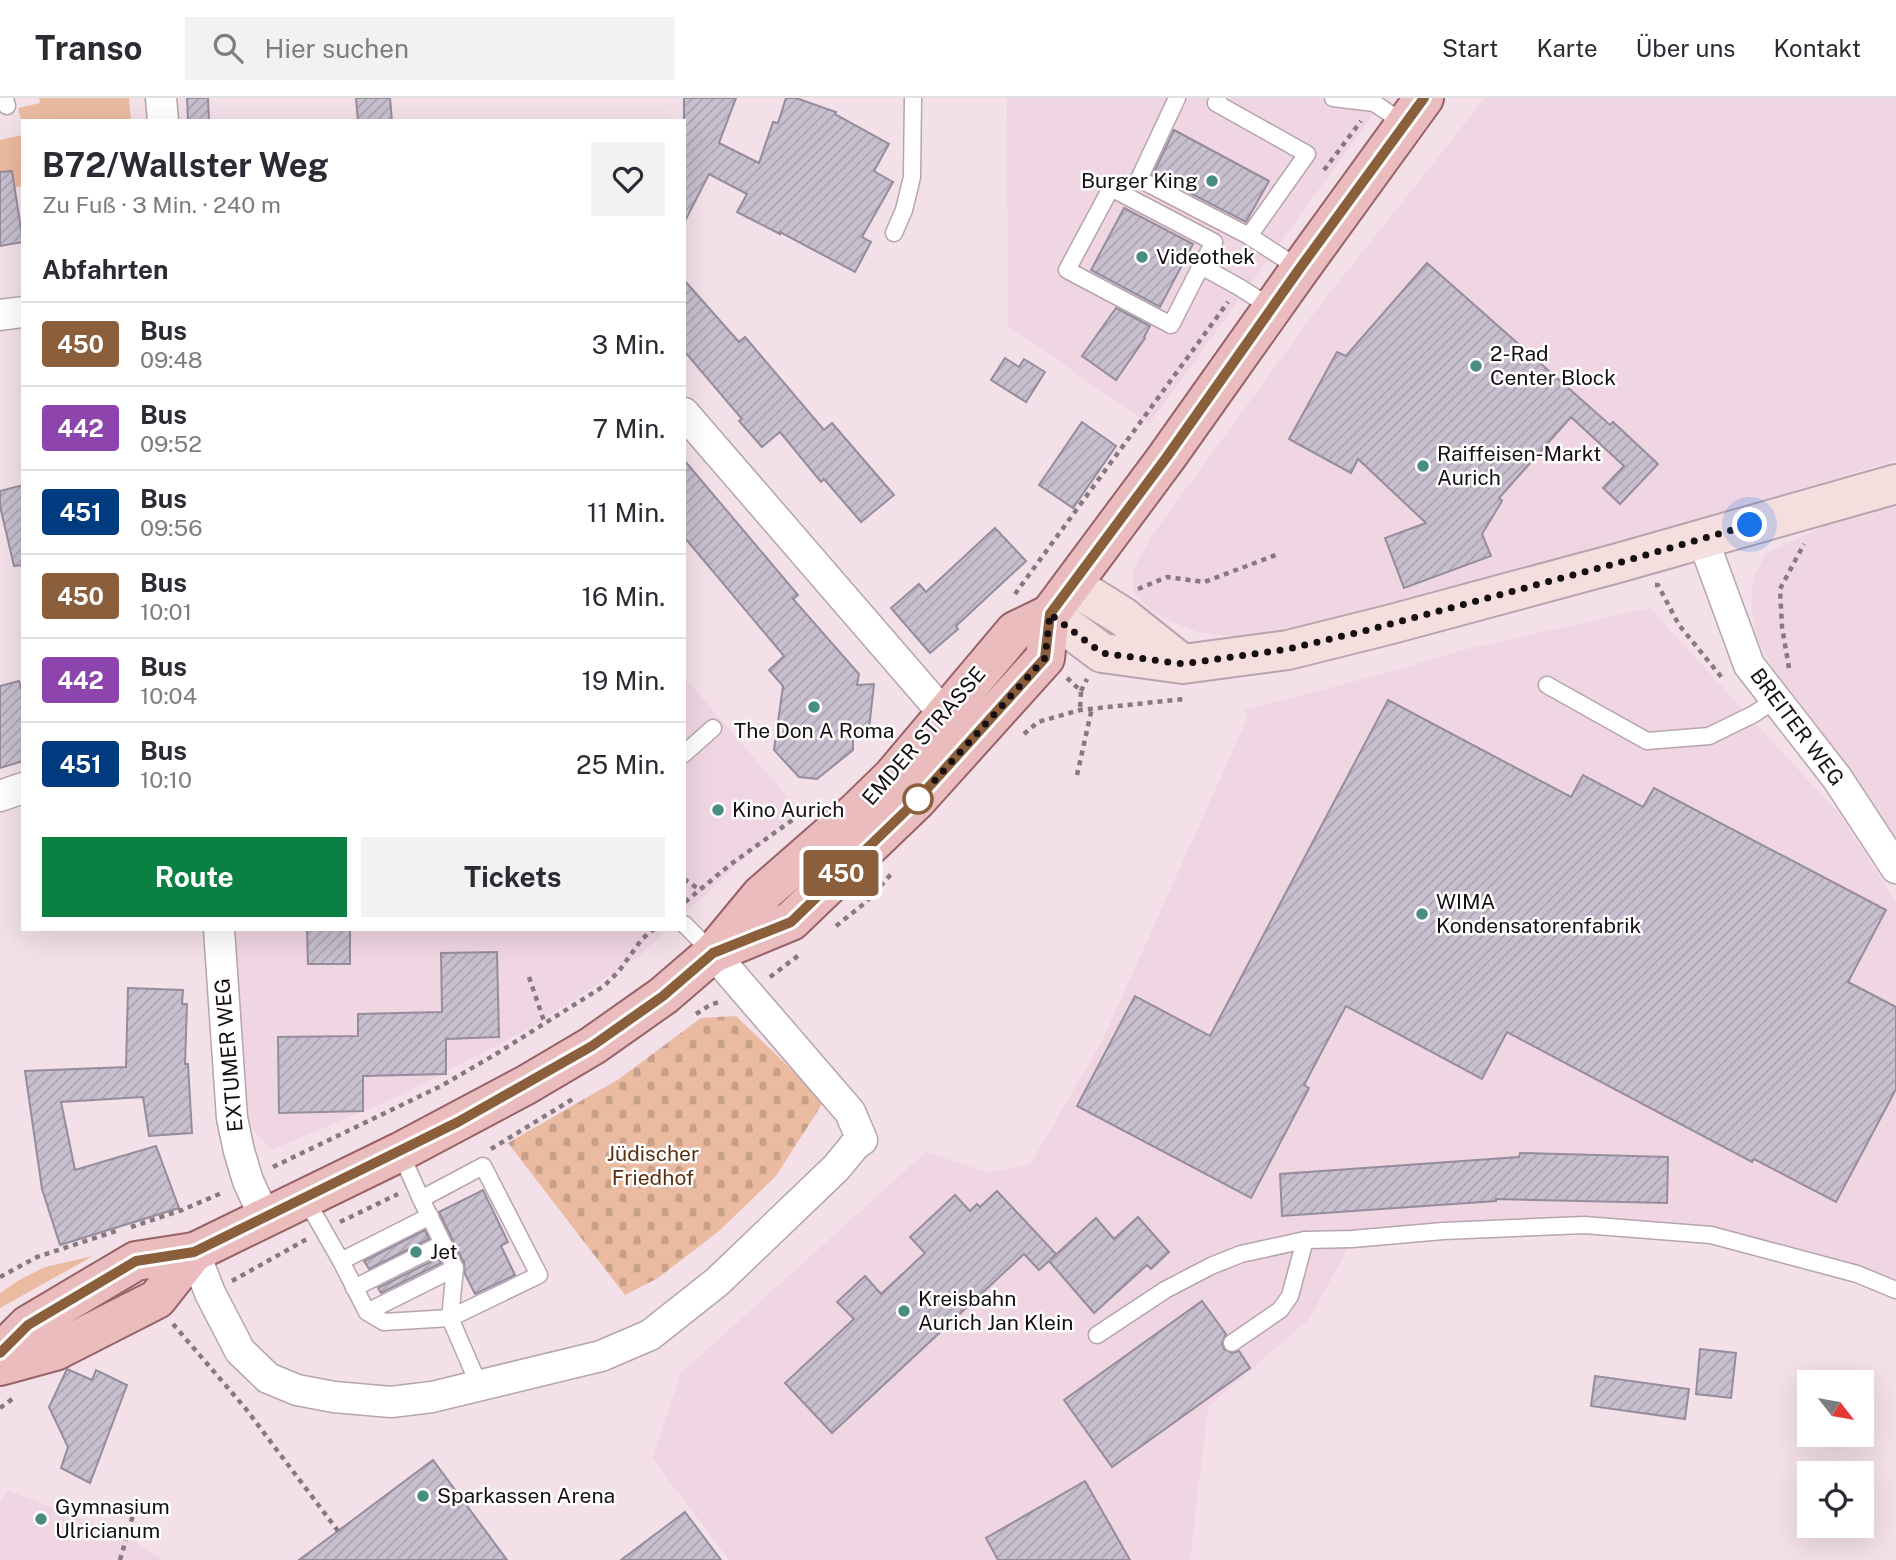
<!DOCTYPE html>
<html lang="de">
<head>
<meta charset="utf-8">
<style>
	body { margin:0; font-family:"Public Sans",sans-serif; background:#f2f2f3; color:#2b2b33; height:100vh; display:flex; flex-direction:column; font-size:26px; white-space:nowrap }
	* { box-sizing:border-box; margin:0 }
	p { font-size:23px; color:#7c7c81 }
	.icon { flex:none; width:38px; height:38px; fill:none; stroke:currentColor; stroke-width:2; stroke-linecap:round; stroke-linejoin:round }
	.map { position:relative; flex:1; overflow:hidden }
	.details { position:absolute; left:21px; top:21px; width:665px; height:812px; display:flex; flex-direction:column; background:#fff; border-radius:0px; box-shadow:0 7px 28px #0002 }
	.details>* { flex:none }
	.badge { padding:0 14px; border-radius:5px; font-size:24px; line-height:46px }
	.needle { width:46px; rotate:121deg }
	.fabs { position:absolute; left:1797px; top:1272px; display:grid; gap:14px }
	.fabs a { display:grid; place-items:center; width:77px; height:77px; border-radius:0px; background:#fff; box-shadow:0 7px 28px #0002; font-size:35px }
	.you { position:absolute; width:35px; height:35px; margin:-18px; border:5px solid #fff; border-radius:50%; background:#1a73e8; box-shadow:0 0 0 10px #1a73e833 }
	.map>.badge { position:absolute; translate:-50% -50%; box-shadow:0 0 0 4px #fff }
	h2 { padding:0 21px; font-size:26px; line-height:63px }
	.round { display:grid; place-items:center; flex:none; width:74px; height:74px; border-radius:0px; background:#f2f2f3 }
	.overview { display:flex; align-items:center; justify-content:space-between; height:119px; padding:0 21px }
	h1 { font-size:33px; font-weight:700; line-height:52px }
	.cta { display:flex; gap:14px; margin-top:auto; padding:14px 21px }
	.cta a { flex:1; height:80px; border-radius:0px; background:#0b8043; color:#fff; font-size:28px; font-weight:700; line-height:80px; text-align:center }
	.cta a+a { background:#f2f2f3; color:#2b2b33 }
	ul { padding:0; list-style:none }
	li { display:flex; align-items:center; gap:21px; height:84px; padding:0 21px; border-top:2px solid #e1e1e2 }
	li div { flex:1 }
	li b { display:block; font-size:26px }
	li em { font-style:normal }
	li .badge { min-width:77px; font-weight:700; text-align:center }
	header { display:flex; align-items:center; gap:42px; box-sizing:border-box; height:98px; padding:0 35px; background:#fff; border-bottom:2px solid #e1e1e2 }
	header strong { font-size:33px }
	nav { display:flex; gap:38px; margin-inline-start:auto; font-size:24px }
	.search { width:490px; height:63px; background:#f2f2f3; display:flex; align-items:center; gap:18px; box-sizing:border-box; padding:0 24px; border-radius:0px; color:#7c7c81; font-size:26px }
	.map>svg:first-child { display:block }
	.built { fill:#f0d5e3 }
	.grass { fill:#eabba0 }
	.cemetery { fill:url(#cemetery-stones) }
	.building { fill:url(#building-hatch); stroke:#968d9c; stroke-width:2 }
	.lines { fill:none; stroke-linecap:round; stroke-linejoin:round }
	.lane-casing { stroke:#b6a4ae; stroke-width:19 }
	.street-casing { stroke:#b6a4ae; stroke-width:33 }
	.secondary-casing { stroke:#b6a4ae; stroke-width:42 }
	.primary-casing { stroke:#976366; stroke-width:42 }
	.path { stroke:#867980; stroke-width:4.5; stroke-dasharray:5 5; stroke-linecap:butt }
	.lane { stroke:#fff; stroke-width:16 }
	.street { stroke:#fff; stroke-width:30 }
	.secondary { stroke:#f5dede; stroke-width:38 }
	.primary { stroke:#ebbcbe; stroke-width:38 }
	.line-casing { stroke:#fff; stroke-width:16 }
	.line { stroke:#8b5e3c; stroke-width:10 }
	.walk { stroke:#160f13; stroke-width:7; stroke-dasharray:0 12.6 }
	.poi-dot { fill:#498d82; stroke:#fff; stroke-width:2.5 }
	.stop-dot { fill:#fff; stroke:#8b5e3c; stroke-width:3.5 }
	.labels { text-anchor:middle; stroke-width:5; stroke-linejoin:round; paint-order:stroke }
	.poi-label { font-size:21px; fill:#160f13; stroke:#fff; text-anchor:start }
	.street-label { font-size:21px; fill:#160f13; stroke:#fff }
	.park-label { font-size:21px; fill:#5b2f11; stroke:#fff }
</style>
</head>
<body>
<header>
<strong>Transo</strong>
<div class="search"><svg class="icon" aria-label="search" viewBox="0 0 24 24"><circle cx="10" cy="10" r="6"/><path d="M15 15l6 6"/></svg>Hier suchen</div>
<nav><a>Start</a><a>Karte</a><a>Über uns</a><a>Kontakt</a></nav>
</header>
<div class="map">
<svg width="1896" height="1462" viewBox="0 0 1896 1462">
	<defs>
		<pattern id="cemetery-stones" width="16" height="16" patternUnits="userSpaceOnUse" patternTransform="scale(1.75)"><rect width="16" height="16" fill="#eabba0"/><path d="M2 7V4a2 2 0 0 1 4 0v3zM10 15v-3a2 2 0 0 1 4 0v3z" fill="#c8a089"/></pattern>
		<pattern id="building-hatch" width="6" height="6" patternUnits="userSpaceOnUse" patternTransform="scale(1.75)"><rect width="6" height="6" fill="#c8bfcf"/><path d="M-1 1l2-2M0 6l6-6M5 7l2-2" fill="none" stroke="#aba3b1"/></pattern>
	</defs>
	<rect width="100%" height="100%" fill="#f3e0e9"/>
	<g class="built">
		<polygon points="1007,0 1385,0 1149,326 1008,228"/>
		<polygon points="1485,0 1896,0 1896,362 1390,516 1295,534 1247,539 1201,535 1167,522 1149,511 1134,495 1132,475 1151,439 1315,214"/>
		<polygon points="1896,404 1896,739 1860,685 1776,575 1756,538 1751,505 1754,477 1767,455 1837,422"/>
		<polygon points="1650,510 1840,717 1896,804 1896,1188 1711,1137 1584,1127 1353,1141 1309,1221 1208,1309 1190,1462 729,1462 652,1360 681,1275 926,1054 986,1074 1030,1067 1102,943 1248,619 1244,612 1383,576 1463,552"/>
		<polygon points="684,579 798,711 684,816"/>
		<polygon points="235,831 668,831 638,859 532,929 397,999 271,1052 249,1027"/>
		<polygon points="7,1392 120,1435 164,1462 0,1462 0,1406"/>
	</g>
	<g class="grass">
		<polygon points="39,0 129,0 131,23 23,23 23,30 18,10 40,5"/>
		<polygon points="23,37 23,88 0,92 0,42"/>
		<polygon points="93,1158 0,1210 0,1195 21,1181 45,1169"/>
	</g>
	<polygon class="cemetery" points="736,918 824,1003 776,1078 719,1133 658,1180 625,1197 508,1045 619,981 701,920"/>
	<g class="building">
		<polygon points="187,0 208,0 209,23 188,23"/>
		<polygon points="356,0 390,0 392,23 358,23"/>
		<polygon points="684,0 736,0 719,45 759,65 773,24 778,25 786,0 796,0 836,14 835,16 889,46 874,73 893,84 862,139 871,144 855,174 780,134 780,136 737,114 747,96 709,76 684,125"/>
		<polygon points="1174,32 1269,83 1246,124 1153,76"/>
		<polygon points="12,73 23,144 0,148 0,74"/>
		<polygon points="1124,110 1193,146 1160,209 1091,172"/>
		<polygon points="1427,165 1610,327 1613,324 1658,366 1620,406 1603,390 1624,368 1571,319 1499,400 1502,403 1482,436 1491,458 1404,490 1385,440 1426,425 1358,361 1351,375 1289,341 1337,254 1346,258"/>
		<polygon points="684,182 739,244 745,239 824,332 832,325 894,397 861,424 824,381 821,384 780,334 762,349 739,323 742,321 684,253"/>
		<polygon points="1116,210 1150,228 1144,239 1145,240 1116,282 1082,258"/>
		<polygon points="1005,260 1019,269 1024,261 1045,274 1026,304 991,282"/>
		<polygon points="1082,324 1116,348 1073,410 1039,387"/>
		<polygon points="684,362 798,497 793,501 859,576 857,587 874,586 868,640 853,640 853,652 817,681 799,679 774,652 783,588 769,572 784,558 684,439"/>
		<polygon points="23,387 23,467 14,468 0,408 0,393"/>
		<polygon points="995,430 1026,463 956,528 958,531 930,555 891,510 919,486 926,494"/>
		<polygon points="19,583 23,597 23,663 0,670 0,588"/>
		<polygon points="1388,602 1571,699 1583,677 1643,709 1654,690 1886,812 1848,884 1896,909 1896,991 1836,1104 1754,1061 1752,1064 1507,934 1482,981 1346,908 1304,987 1309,990 1251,1100 1077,1008 1135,898 1210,938"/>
		<polygon points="307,831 350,831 350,866 308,866"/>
		<polygon points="497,854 499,939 446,941 446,976 363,978 363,1013 279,1015 278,939 358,938 358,916 442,914 441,855"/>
		<polygon points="128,890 183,892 182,906 187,906 185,966 188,966 192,1035 149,1038 143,999 61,1004 75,1072 156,1048 179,1110 60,1147 42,1091 25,973 126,969"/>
		<polygon points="1520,1055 1668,1059 1667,1105 1496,1101 1496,1103 1282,1118 1280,1076 1519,1059"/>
		<polygon points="483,1092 508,1144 501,1148 515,1177 475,1196 465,1176 464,1165 439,1114"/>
		<polygon points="997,1093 1056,1156 1050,1162 1096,1120 1114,1141 1138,1119 1169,1154 1151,1171 1147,1167 1094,1215 1049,1163 1039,1172 1024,1156 832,1335 785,1285 854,1221 837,1204 865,1178 881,1196 925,1155 910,1139 955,1097 970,1113 977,1106 980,1109"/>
		<polygon points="425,1132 429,1141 369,1171 364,1163"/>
		<polygon points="438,1160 441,1165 381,1195 378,1190"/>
		<polygon points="1202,1203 1226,1236 1222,1245 1224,1251 1232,1255 1239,1253 1250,1270 1112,1369 1064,1302"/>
		<polygon points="1700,1251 1736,1255 1731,1300 1696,1296"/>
		<polygon points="67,1271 92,1282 96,1272 127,1287 90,1385 61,1370 68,1349 49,1309"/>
		<polygon points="1595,1278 1689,1291 1685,1321 1591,1308"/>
		<polygon points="433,1362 507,1462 299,1462 338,1433"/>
		<polygon points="1085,1383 1130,1462 998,1462 986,1440"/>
		<polygon points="685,1414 721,1462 621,1462"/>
	</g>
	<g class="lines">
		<defs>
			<g id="lane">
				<polyline points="5,0 7,8"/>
				<polyline points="1177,0 1139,81 1249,138 1307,56 1216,5 1218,0"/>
				<polyline points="1333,0 1374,5 1405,26"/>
				<polyline points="894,135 904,112 912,79 913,0"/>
				<polyline points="1249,138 1300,171"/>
				<polyline points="1201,168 1171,227 1067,172 1111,90 1214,144 1201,168 1239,189 1272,210"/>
				<polyline points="1547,587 1647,643 1709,638 1754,616 1776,601"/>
				<polyline points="684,656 713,630"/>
				<polyline points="684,826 713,855"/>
				<polyline points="305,1100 341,1163 367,1214 384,1224 450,1220 539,1177 483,1068 421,1101 400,1054"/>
				<polyline points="421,1101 455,1170 450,1220 479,1287"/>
				<polyline points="341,1163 430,1118"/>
				<polyline points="354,1190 442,1146"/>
				<polyline points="367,1214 455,1170"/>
				<polyline points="1097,1237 1165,1192 1211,1168 1241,1156 1305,1142 1352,1141 1443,1133 1584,1127 1711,1137 1857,1176 1896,1192"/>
				<polyline points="1232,1245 1280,1212 1290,1198 1305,1142"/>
			</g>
			<g id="street">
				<polyline points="161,0 163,23"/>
				<polyline points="0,217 23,214"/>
				<polyline points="684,315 932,602 947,615"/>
				<polyline points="1702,439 1749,567 1837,680 1896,770"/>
				<polyline points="0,698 23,690"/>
				<polyline points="219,831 232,1020 239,1053 248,1083 265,1120"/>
				<polyline points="194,1154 210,1195 240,1253 268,1280 297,1292 334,1299 391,1304 432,1299 601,1258 650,1237 717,1184 836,1070 855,1047 862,1042 850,1014 713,855"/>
			</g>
			<g id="secondary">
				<polyline points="1072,487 1122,518 1181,565"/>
				<polyline points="1050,516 1102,555 1183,566 1288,552 1388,527 1618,465 1896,386"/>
			</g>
			<g id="primary">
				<polyline points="716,854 791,823 917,702 1045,560 1050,516"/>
				<polyline points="0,1255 28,1227 136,1163 194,1154 203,1150 400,1054 526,987 592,948 663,898 713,855 761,797 857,713 892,679 1015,533 1050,516 1166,360 1300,171 1424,0"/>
				<polyline points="0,1268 55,1253 157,1201 194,1154"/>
			</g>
		</defs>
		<use href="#lane" class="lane-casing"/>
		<use href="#street" class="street-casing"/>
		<use href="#secondary" class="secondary-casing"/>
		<use href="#primary" class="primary-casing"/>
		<g class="path">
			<polyline points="1324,72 1361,23"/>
			<polyline points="1655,487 1658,487 1679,527 1723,581"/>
			<polyline points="1138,491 1167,479 1204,484 1276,457"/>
			<polyline points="1015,496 1228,204"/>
			<polyline points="1789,570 1782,529 1780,491 1804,446"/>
			<polyline points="1067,580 1081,593 1080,612"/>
			<polyline points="1081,593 1087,581"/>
			<polyline points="1024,636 1038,624 1080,612 1184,601"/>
			<polyline points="1077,677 1092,610"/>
			<polyline points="684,781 700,792"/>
			<polyline points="685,804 731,766 798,718"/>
			<polyline points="836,828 865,805 893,774"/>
			<polyline points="529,879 545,926"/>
			<polyline points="770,879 799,857"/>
			<polyline points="696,916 710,907 719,904"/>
			<polyline points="491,1051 576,999"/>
			<polyline points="273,1069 441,988 496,956 604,888 619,873 642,841 654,831"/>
			<polyline points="340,1124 398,1096"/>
			<polyline points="131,1129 182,1112 224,1094"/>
			<polyline points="0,1179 37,1159 119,1132"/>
			<polyline points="232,1183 307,1141"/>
			<polyline points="173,1226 246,1311 338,1433"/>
			<polyline points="0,1310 15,1299"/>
			<polyline points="120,1462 135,1410"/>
		</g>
		<use href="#lane" class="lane"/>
		<use href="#street" class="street"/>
		<use href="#secondary" class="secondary"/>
		<use href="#primary" class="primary"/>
	</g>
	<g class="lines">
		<defs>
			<polyline id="line" points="0,1255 28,1227 136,1163 194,1154 458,1024 592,948 663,898 713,855 791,824 917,702 1045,560 1050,516 1166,360 1300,170 1424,0"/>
		</defs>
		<use href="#line" class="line-casing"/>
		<use href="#line" class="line"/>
		<polyline class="walk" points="918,701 1045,560 1050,516 1102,555 1183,566 1288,551 1368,532 1618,465 1750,427"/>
	</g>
	<g class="poi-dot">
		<circle cx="1212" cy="83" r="7"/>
		<circle cx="1142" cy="159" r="7"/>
		<circle cx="1476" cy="268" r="7"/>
		<circle cx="1423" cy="368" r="7"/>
		<circle cx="814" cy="609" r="7"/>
		<circle cx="718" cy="712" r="7"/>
		<circle cx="1422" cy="816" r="7"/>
		<circle cx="416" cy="1154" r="7"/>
		<circle cx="904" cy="1213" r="7"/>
		<circle cx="423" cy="1398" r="7"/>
		<circle cx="41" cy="1421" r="7"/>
	</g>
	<circle class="stop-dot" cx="918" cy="701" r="14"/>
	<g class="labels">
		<g class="poi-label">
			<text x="1198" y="90" text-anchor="end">Burger King</text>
			<text x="1156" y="166">Videothek</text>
			<text x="1490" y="263">2-Rad<tspan x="1490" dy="24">Center Block</tspan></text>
			<text x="1437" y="363">Raiffeisen-Markt<tspan x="1437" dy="24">Aurich</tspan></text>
			<text x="814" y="640" text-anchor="middle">The Don A Roma</text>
			<text x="732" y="719">Kino Aurich</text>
			<text x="1436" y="811">WIMA<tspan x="1436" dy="24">Kondensatorenfabrik</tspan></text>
			<text x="430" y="1161">Jet</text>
			<text x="918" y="1208">Kreisbahn<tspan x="918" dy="24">Aurich Jan Klein</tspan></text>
			<text x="437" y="1405">Sparkassen Arena</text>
			<text x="55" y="1416">Gymnasium<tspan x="55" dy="24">Ulricianum</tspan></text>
		</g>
		<g class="street-label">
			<text transform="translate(1797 629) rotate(53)" y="7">BREITER WEG</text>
			<text transform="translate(924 638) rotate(-49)" y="7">EMDER STRASSE</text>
			<text transform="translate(229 957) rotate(-95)" y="7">EXTUMER WEG</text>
		</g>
		<g class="park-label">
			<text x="653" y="1063">Jüdischer<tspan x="653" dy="24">Friedhof</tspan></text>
		</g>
	</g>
</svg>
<div class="fabs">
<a><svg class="needle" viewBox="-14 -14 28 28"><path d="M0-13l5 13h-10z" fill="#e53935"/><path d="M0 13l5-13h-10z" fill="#7c7c81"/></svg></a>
<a><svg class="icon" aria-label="locate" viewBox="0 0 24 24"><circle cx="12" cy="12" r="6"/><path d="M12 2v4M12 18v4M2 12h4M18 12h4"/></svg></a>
</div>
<div class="you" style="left:1750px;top:427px"></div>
<b class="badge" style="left:841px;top:775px;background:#8b5e3c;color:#fff">450</b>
<section class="details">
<div class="overview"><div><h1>B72/Wallster Weg</h1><p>Zu Fuß · 3 Min. · 240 m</p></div><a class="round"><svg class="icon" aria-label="heart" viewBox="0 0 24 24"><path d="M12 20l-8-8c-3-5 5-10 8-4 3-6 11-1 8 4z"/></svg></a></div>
<h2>Abfahrten</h2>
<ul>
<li><span class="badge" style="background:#8b5e3c;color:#fff">450</span><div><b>Bus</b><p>09:48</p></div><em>3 Min.</em></li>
<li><span class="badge" style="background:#8e44ad;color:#fff">442</span><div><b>Bus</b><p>09:52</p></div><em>7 Min.</em></li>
<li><span class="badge" style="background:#003b80;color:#fff">451</span><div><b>Bus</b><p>09:56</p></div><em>11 Min.</em></li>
<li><span class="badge" style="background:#8b5e3c;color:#fff">450</span><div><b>Bus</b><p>10:01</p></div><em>16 Min.</em></li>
<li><span class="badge" style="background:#8e44ad;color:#fff">442</span><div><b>Bus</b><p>10:04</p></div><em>19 Min.</em></li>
<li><span class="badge" style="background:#003b80;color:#fff">451</span><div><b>Bus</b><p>10:10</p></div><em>25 Min.</em></li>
</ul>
<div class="cta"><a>Route</a><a>Tickets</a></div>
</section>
</div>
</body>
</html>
